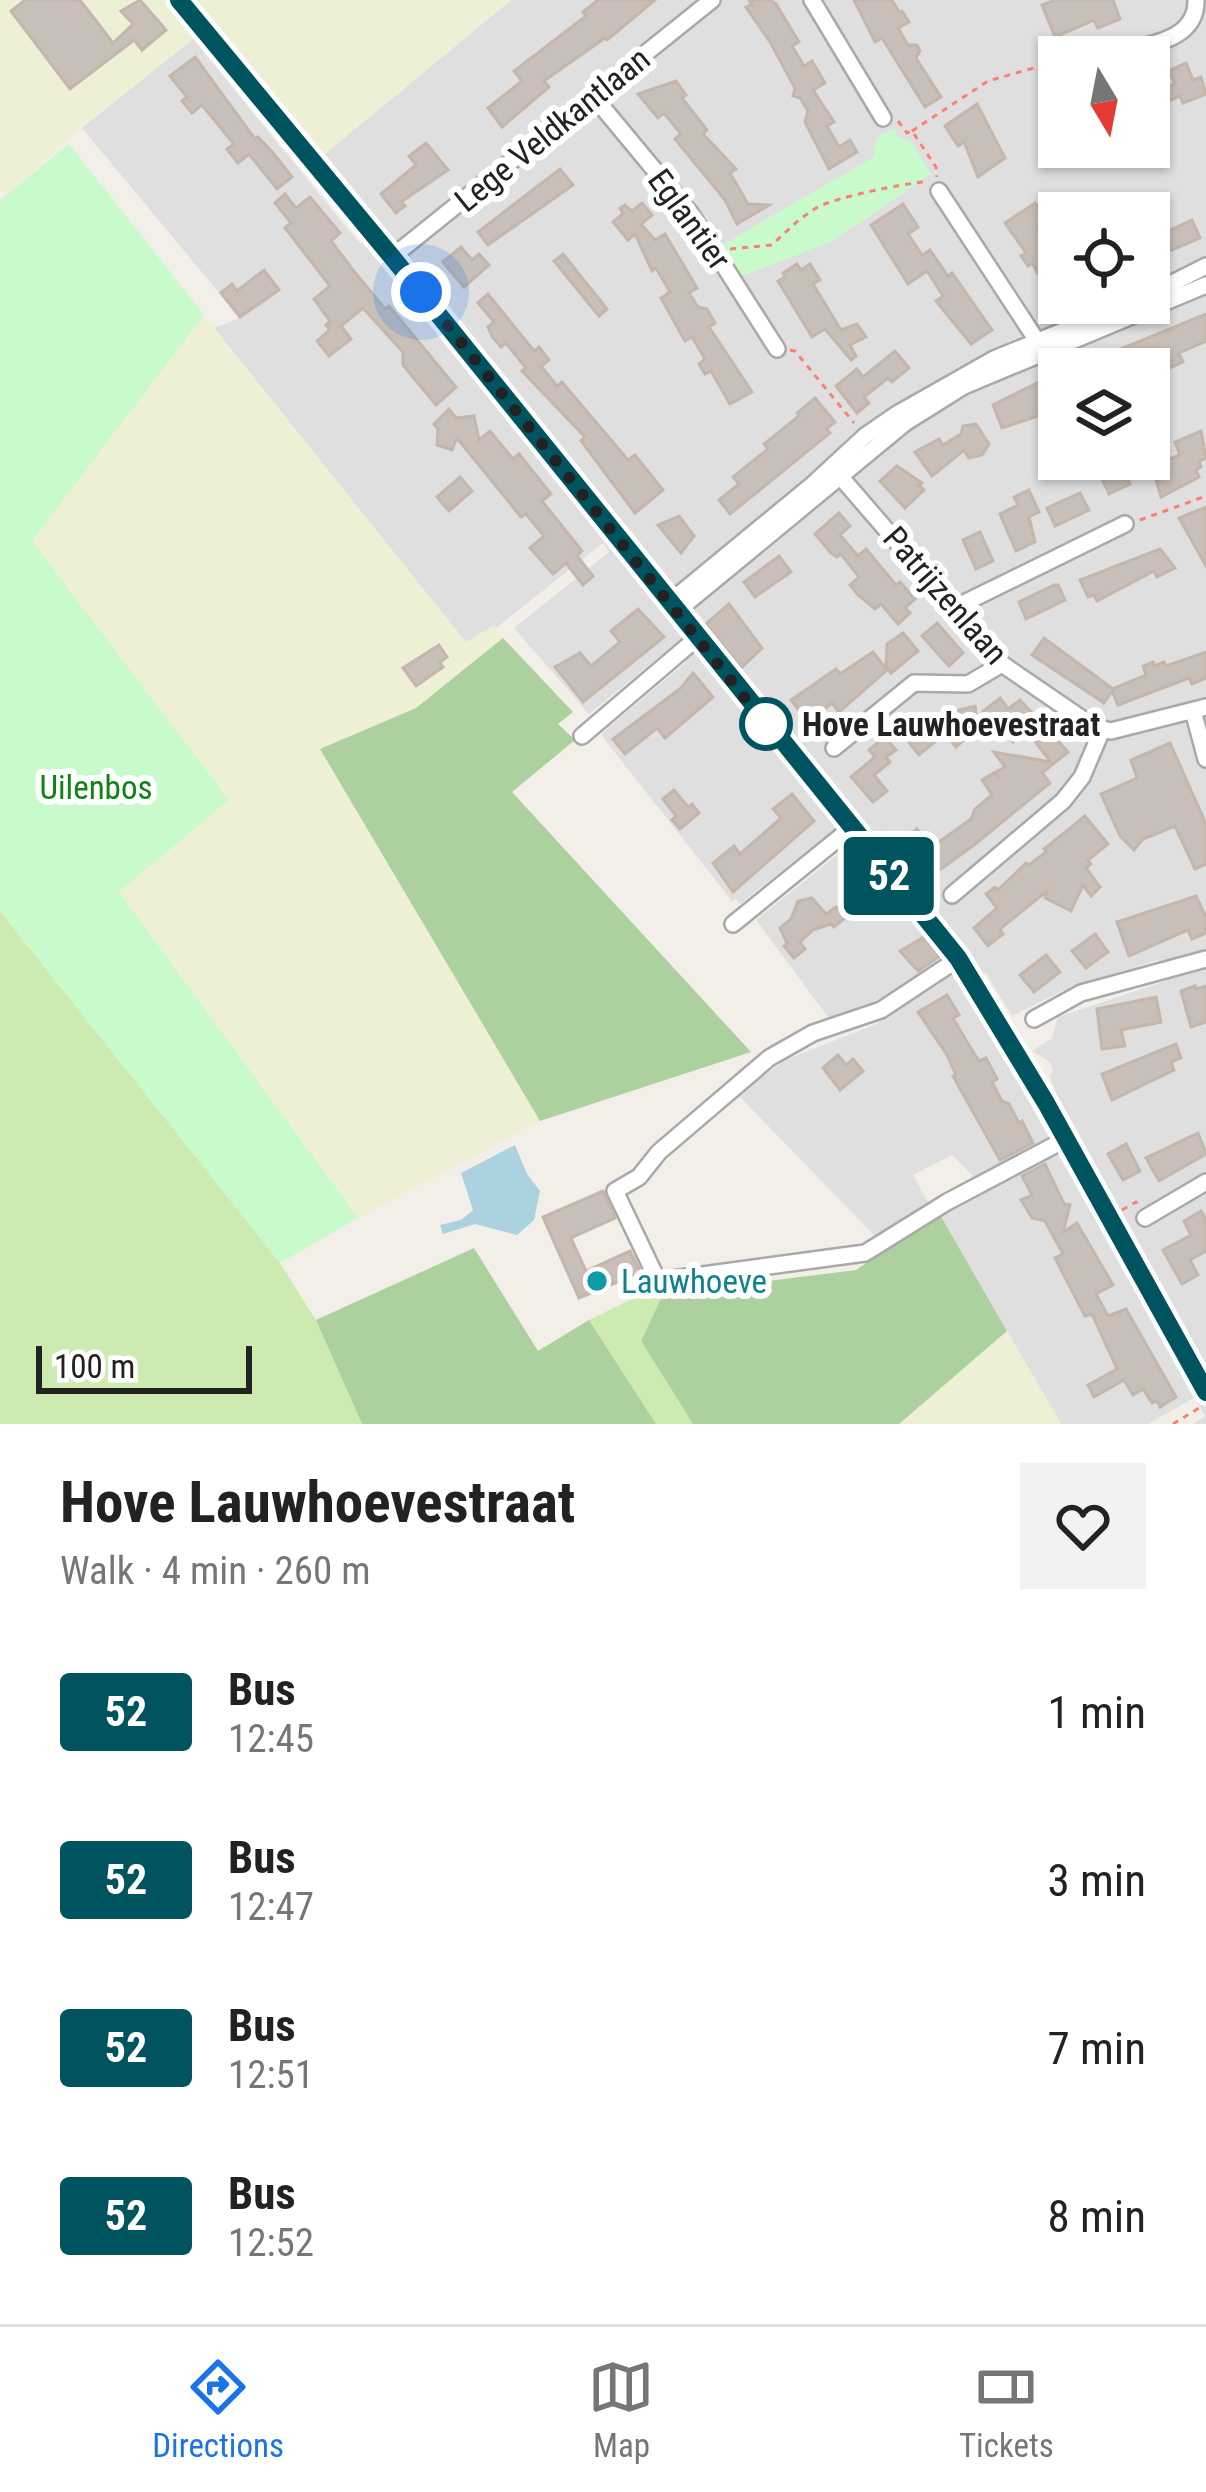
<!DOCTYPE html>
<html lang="en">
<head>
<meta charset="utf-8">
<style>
	body { margin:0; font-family:"Roboto Condensed",sans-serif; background:#f2f2f2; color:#222; height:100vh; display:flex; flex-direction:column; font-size:45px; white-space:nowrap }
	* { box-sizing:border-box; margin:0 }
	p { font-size:39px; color:#767676 }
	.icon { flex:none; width:66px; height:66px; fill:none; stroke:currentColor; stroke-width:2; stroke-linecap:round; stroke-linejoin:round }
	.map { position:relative; height:1424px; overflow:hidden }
	.side { display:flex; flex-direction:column; background:#fff; flex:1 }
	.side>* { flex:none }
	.badge { padding:0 24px; border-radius:9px; font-size:42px; line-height:78px }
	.needle { width:78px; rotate:170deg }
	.tools { position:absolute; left:1038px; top:36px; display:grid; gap:24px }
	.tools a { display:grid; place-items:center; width:132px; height:132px; border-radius:0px; background:#fff; box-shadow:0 3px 9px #0004; font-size:60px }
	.scale { position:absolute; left:36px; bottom:30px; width:216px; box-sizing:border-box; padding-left:12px; border:6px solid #222; border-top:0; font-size:33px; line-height:42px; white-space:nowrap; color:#222; -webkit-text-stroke:9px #fff; paint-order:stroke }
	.you { position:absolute; width:60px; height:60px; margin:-30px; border:9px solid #fff; border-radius:50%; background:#1a73e8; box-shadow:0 0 0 18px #1a73e833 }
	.map>.badge { position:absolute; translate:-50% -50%; box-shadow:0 0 0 6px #fff }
	.round { display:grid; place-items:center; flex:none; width:126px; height:126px; border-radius:0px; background:#f2f2f2 }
	.head { display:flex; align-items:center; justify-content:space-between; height:204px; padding:0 60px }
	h1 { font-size:57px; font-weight:700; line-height:90px }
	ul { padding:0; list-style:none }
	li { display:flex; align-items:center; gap:36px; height:168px; padding:0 60px }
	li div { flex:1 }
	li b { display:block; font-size:45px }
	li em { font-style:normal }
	li .badge { min-width:132px; font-weight:700; text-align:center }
	.menu { display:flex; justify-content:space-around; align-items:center; height:168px; border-top:3px solid #e0e0e0; background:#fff; font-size:33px; color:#767676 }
	.menu a { display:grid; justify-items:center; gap:6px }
	.menu .on { color:#1a73e8 }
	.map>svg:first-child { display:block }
	.residential { fill:#e0dfdf; fill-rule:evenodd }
	.farmland { fill:#eef0d5 }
	.grass { fill:#cdebb0 }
	.forest { fill:#add19e }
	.park { fill:#c8facc }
	.water { fill:#aad3df }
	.building { fill:#c7bfb8; stroke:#c4b6ab; stroke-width:3 }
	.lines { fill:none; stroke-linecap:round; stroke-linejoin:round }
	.minor-casing { stroke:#a9a9a9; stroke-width:20 }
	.path { stroke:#fa8072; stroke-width:3; stroke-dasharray:6 6; stroke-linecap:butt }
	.minor { stroke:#fff; stroke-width:15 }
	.line-casing { stroke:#fff; stroke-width:27 }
	.line { stroke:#005460; stroke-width:18 }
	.walk { stroke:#222; stroke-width:12; stroke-dasharray:0 21.6 }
	.stop-dot { fill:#fff; stroke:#005460; stroke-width:6 }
	.culture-dot { fill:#0f9aa8; stroke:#fff; stroke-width:4.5 }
	.labels { text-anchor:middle; stroke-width:12; stroke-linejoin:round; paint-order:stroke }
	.street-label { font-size:33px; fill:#222; stroke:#fff }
	.stop-label { font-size:33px; font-weight:bold; fill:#222; stroke:#fff; text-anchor:start }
	.park-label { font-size:33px; fill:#0c8416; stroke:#fff }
	.culture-label { font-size:33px; fill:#0d838f; stroke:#fff; text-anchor:start }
</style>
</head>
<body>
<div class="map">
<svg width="1206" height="1424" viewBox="0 0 1206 1424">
	<rect width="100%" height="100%" fill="#f2efe9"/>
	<path class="residential" d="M511,0H1206V1424H1193L1205,1416L1194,1398L1148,1424H1061L939,1213L1054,1147L1089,1209L1114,1199L1057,1095L1049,1075L1053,1072L1050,1062L1032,1051L1052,1038L1058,1017L1166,981L1158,960L1072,986L1012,1016L986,973L964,987L1050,1140L977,1180L952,1155L913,1175L930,1206L875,1236L737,1094L788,1059L874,1025L939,984L928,971L870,1008L831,1021L756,920L837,855L824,837L740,904L736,899L732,901L605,740L602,733L686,662L673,646L589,714L514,628L609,552L603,543L496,628L466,642L211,329L240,318L82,128L193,39L360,244L383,225L325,154ZM1059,57H1149V147H1059ZM1059,213H1149V303H1059ZM1059,369H1149V459H1059Z"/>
	<g class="farmland">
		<polygon points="0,0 19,0 13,7 23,0 162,0 193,39 66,140 6,195 0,188"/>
		<polygon points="197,0 511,0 325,154"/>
		<polygon points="204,315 466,642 494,625 503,638 416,708 320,749 540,1121 358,1218 119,892 31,541"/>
		<polygon points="1007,1331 1061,1424 899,1424"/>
	</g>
	<g class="grass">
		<polygon points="0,911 280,1263 316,1320 362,1424 0,1424"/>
		<polygon points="663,1294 641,1341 693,1424 656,1424 589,1320 638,1296"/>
	</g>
	<g class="forest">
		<polygon points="503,638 573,712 558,724 575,740 512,792 751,1052 540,1121 320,749 416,708"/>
		<polygon points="939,1213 1007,1331 899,1424 693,1424 641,1341 663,1294 856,1270"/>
		<polygon points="474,1248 538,1351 589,1320 656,1424 362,1424 316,1320"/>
	</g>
	<g class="park">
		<polygon points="894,128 899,138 910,140 931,174 833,241 742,276 722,245 874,157 876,138"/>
		<polygon points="69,144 204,315 32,541 229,800 119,892 358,1218 280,1263 0,911 0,200"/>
	</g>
	<polygon class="water" points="515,1145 527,1174 540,1191 534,1220 517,1235 475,1224 443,1234 440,1225 461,1220 473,1210 461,1173"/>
	<g class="building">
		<polygon points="25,0 80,0 113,43 133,24 121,11 140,0 166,30 142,50 134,40 70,89 11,11"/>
		<polygon points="598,0 655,0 607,40 605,38 544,81 549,87 502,127 488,108 522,81 514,71 586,16 583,12"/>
		<polygon points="749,0 771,0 776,4 799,42 792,46 804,66 812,61 825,83 813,90 834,122 827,126 839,147 850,140 857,152 829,169 805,122 808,111 800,98 793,96 795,88 770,42 746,7 752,4"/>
		<polygon points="854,0 892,0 899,12 902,11 909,22 898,28 908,45 917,45 920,51 916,58 941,97 925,107 882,38 875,42"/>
		<polygon points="1055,0 1113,0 1120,19 1098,28 1094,20 1055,37 1042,5"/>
		<polygon points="195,57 255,139 258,137 274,154 292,177 277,189 249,154 238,163 227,149 234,144 202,105 192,113 182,101 187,97 170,76"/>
		<polygon points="1186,63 1193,80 1201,77 1206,94 1183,103 1180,96 1149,109 1149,94 1175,84 1169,71"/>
		<polygon points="676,81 686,95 682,98 707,130 703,134 736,169 730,173 748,204 769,205 737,224 725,200 675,139 681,134 664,113 658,118 638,94"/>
		<polygon points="977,104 1005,158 978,177 964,142 958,146 945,126"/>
		<polygon points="426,143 448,170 401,202 405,206 396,213 381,194 416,165 409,156"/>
		<polygon points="560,169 573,185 488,245 478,232"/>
		<polygon points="285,194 296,208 310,197 340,233 331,241 353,270 385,309 389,306 456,387 436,405 403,365 403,352 363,308 341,326 351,339 329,356 317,341 330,330 326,325 330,321 314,299 330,286 285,228 291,223 275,203"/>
		<polygon points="642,203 652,215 641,224 655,240 665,234 697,288 689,293 698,307 707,309 715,323 709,327 752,392 730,404 711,371 705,374 699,364 705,359 692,337 685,341 661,298 670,292 656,268 652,271 635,234 628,240 613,222 623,214 620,208 625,205 632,211"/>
		<polygon points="1035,203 1048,222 1037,229 1050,250 1059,245 1059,311 1032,263 1028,266 1021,256 1026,253 1005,223"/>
		<polygon points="903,204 918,227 908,234 922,255 930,250 948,276 952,273 992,330 971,344 936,301 943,296 927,271 908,284 871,225"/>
		<polygon points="1192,220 1200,238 1160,255 1162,259 1149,265 1149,229 1153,238"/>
		<polygon points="461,247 472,260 479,254 489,265 464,287 443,262"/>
		<polygon points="563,254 607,309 599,316 554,261"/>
		<polygon points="797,264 801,270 810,264 820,280 813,284 841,330 857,324 866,337 850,345 856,356 851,360 825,329 812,337 778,281 785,277 783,273"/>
		<polygon points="264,270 279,290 240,317 221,293 232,284 237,291"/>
		<polygon points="488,294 534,351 539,347 549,360 541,366 557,386 562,382 628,460 635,455 663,490 635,513 581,441 585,437 522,371 526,368 506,343 501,347 493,338 488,327 494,322 478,303"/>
		<polygon points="1206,314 1206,341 1179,353 1183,362 1158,373 1156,369 1072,369"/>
		<polygon points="895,351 909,368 892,382 888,378 864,397 869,403 857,413 836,386 857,369 863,377"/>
		<polygon points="1039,382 1045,395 1059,389 1059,409 1002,428 993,405"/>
		<polygon points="815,398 835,422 826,429 830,433 730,514 719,500 739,484 733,477 768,449 764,444 799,416 797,413"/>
		<polygon points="449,409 456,418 474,416 479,440 490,431 513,459 519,454 551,494 542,501 582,551 577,556 593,576 583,585 566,563 553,574 530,548 544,536 526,514 521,517 457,438 452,450 437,445 438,429 434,424"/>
		<polygon points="976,424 989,444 982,455 969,458 964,450 932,476 915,452 939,439 943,445 961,434 963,426"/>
		<polygon points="1201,431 1206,458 1199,461 1201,467 1196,470 1199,477 1161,497 1152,466 1180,455 1175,442"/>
		<polygon points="1093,459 1119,459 1130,484 1109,494"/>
		<polygon points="897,466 922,483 919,485 924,490 905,508 880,481"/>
		<polygon points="460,477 472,491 449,511 437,497"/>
		<polygon points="1029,490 1039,512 1029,517 1035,542 1016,551 1000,514 1018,505 1014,497"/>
		<polygon points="1080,493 1089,510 1055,526 1047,508"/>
		<polygon points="1206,507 1206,566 1179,518"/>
		<polygon points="839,513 850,526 840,535 858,556 866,549 896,585 900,582 915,599 905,608 910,613 898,624 881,604 875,609 858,595 850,585 859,577 841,554 837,557 831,553 815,534"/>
		<polygon points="679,516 694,536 681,553 658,525"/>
		<polygon points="980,532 993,561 976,569 963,540"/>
		<polygon points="1160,549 1175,568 1157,577 1154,571 1097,601 1094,595 1088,597 1080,580"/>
		<polygon points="779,556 791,572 755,597 744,582"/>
		<polygon points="1054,585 1058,585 1065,600 1026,619 1019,602"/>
		<polygon points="729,604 762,648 741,668 706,624"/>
		<polygon points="638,609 664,637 583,702 555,667 580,653 591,666 620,642 611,631"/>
		<polygon points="937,623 963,653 949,666 922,636"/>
		<polygon points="903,633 918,651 891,673 886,666 887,644"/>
		<polygon points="1044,638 1113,689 1146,675 1143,666 1153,662 1154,666 1164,662 1166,666 1206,652 1206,678 1192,684 1189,678 1118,705 1112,691 1104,703 1032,655"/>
		<polygon points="439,645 447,657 440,662 443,667 416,686 403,668"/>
		<polygon points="873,652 887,670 839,712 832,703 808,722 791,700 836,669 840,674"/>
		<polygon points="693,673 713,697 665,738 657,728 625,754 613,739 681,688"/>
		<polygon points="1000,698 1008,709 1020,700 1068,752 1042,773 1050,783 974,845 937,872 929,863 924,867 903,841 917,829 932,847 971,819 975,809 992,795 982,780 994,773 997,776 996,772 1005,767 994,752 1051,762 1027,731 1013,742 995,721 987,727 983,711"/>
		<polygon points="975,706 977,719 961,732 966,738 956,747 939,725 959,710"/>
		<polygon points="918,719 936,741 919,755 901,733"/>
		<polygon points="885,737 896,750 886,757 890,762 874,775 887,791 873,802 851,777 875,757 869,750"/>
		<polygon points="1170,743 1206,824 1206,864 1195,869 1175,826 1143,839 1134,850 1120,836 1101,794 1137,778 1131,760"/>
		<polygon points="674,790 688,807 692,804 699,813 680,829 672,820 676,816 663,799"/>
		<polygon points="792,794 814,821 733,892 713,863 734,846 740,854 781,818 773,809"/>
		<polygon points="1085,816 1108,844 1088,860 1091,864 1086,868 1100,887 1091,896 1083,885 1071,911 1045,898 1047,891 1000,929 1003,934 988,946 974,928 997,908 986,894 995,887 998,890 1026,863 1029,865 1046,852 1044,849"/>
		<polygon points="1196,896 1206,917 1206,933 1192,939 1188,930 1129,956 1117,922"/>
		<polygon points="812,898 826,914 836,907 845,918 834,927 831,924 813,930 800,942 805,949 794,958 784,946 787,943 780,928 791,919 798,901"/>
		<polygon points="1095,934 1108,952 1086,968 1072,951"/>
		<polygon points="924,937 940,956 918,971 900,951"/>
		<polygon points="1046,955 1060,972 1034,992 1020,975"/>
		<polygon points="1195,986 1196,989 1206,986 1206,1022 1191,1027 1181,991"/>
		<polygon points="947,995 959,1015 953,1018 964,1037 979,1061 986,1058 997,1079 992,1082 1002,1101 1009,1104 1019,1123 1022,1121 1033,1143 1000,1160 953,1076 956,1075 947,1055 918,1012"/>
		<polygon points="1156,997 1161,1022 1121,1030 1125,1046 1102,1049 1097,1009"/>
		<polygon points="1176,1044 1181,1058 1171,1062 1174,1070 1112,1100 1102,1074"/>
		<polygon points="838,1055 846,1065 853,1059 863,1071 840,1090 823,1068"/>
		<polygon points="1198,1133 1206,1154 1159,1181 1146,1158"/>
		<polygon points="1126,1144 1140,1171 1123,1180 1108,1154"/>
		<polygon points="1045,1164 1064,1204 1070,1205 1063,1232 1077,1223 1113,1285 1096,1294 1108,1316 1126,1309 1176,1397 1160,1407 1157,1401 1152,1403 1143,1389 1133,1395 1124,1380 1094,1397 1088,1385 1117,1369 1092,1314 1085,1316 1055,1258 1063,1254 1045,1221 1032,1218 1021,1200 1032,1195 1022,1176"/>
		<polygon points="603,1191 615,1218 571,1238 586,1271 630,1251 641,1272 579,1298 543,1217"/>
		<polygon points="1201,1211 1206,1219 1206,1251 1190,1260 1198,1275 1182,1284 1163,1250 1191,1235 1184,1221"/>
	</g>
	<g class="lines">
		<defs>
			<g id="minor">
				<polyline points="179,0 392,257 958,959 1066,1139 1206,1392"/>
				<polyline points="812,0 883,118"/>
				<path d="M1109,57C1141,44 1197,44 1196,0"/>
				<polyline points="1052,81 1059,78"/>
				<polyline points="594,97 691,214 777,349"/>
				<polyline points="939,191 1043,350"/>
				<polyline points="392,257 712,0"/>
				<polyline points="1149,295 1206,266"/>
				<polyline points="839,475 1002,664 1094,727 1111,731 1206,707"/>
				<polyline points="670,602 812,485 865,436 897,414 994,359 1131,303"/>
				<polyline points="956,607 1125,524"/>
				<polyline points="677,611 905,423 964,386 1206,285"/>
				<polyline points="1193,711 1206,759"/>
				<polyline points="582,736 697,638"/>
				<polyline points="834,748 914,683 968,684 1002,664"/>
				<polyline points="952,895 1063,801 1082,777 1102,730"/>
				<polyline points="733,924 850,829"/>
				<polyline points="958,959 881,1010 813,1033 769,1058 659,1152 639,1177 615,1191 658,1281 865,1253 947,1202 1066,1139"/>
				<polyline points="1034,1019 1081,993 1206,959"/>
				<polyline points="1145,1218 1206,1182"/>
			</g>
		</defs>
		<use href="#minor" class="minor-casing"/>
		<g class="path">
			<polyline points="898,121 907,133 912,131 936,167 937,177"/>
			<polyline points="912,131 988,81 1037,67 1042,72"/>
			<path d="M730,249L772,245C787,231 800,217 818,207C837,197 901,184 924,182"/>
			<polyline points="790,350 795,351 854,423"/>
			<polyline points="1140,520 1206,496"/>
			<polyline points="1122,1210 1136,1202 1138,1205"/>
			<polyline points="1173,1424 1199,1408"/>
		</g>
		<use href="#minor" class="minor"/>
	</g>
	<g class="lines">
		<defs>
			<polyline id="line" points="179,0 392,257 958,958 1046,1103 1206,1392"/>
		</defs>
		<use href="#line" class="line-casing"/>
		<use href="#line" class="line"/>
		<polyline class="walk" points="421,292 772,732 766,724"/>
	</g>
	<circle class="stop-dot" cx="766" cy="724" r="24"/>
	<circle class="culture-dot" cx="597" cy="1281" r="12"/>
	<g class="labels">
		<g class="street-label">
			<text transform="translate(552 129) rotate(-39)" y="12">Lege Veldkantlaan</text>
			<text transform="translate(690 219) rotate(54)" y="12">Eglantier</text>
			<text transform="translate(946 595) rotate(49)" y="12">Patrijzenlaan</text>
		</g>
		<g class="stop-label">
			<text x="802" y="736">Hove Lauwhoevestraat</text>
		</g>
		<g class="park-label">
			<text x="96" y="799">Uilenbos</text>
		</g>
		<g class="culture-label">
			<text x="621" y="1293">Lauwhoeve</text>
		</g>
	</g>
</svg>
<div class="tools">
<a><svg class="needle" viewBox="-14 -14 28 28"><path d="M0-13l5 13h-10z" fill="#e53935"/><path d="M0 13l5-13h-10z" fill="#767676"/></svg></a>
<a><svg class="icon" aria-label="locate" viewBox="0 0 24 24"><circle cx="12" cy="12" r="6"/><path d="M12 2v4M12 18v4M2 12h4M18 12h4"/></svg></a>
<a><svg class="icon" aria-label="layers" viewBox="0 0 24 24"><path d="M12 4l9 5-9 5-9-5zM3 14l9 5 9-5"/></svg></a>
</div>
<div class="scale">100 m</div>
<div class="you" style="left:421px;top:292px"></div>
<b class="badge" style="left:889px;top:876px;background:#005460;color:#fff">52</b>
</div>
<section class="side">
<div class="head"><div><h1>Hove Lauwhoevestraat</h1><p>Walk · 4 min · 260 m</p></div><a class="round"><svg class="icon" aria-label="heart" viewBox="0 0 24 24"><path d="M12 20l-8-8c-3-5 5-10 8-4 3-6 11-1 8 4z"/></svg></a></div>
<ul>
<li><span class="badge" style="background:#005460;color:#fff">52</span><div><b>Bus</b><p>12:45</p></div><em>1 min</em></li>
<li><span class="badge" style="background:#005460;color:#fff">52</span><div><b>Bus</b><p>12:47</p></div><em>3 min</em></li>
<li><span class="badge" style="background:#005460;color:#fff">52</span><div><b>Bus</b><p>12:51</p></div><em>7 min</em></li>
<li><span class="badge" style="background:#005460;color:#fff">52</span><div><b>Bus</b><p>12:52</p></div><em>8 min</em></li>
</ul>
</section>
<nav class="menu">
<a class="on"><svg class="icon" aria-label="directions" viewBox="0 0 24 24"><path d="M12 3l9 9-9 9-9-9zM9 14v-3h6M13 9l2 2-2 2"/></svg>Directions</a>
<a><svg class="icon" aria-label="map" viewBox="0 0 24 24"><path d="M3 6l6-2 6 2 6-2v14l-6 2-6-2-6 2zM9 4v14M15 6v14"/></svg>Map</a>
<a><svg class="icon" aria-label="tickets" viewBox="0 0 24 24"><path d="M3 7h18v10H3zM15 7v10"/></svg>Tickets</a>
</nav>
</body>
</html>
